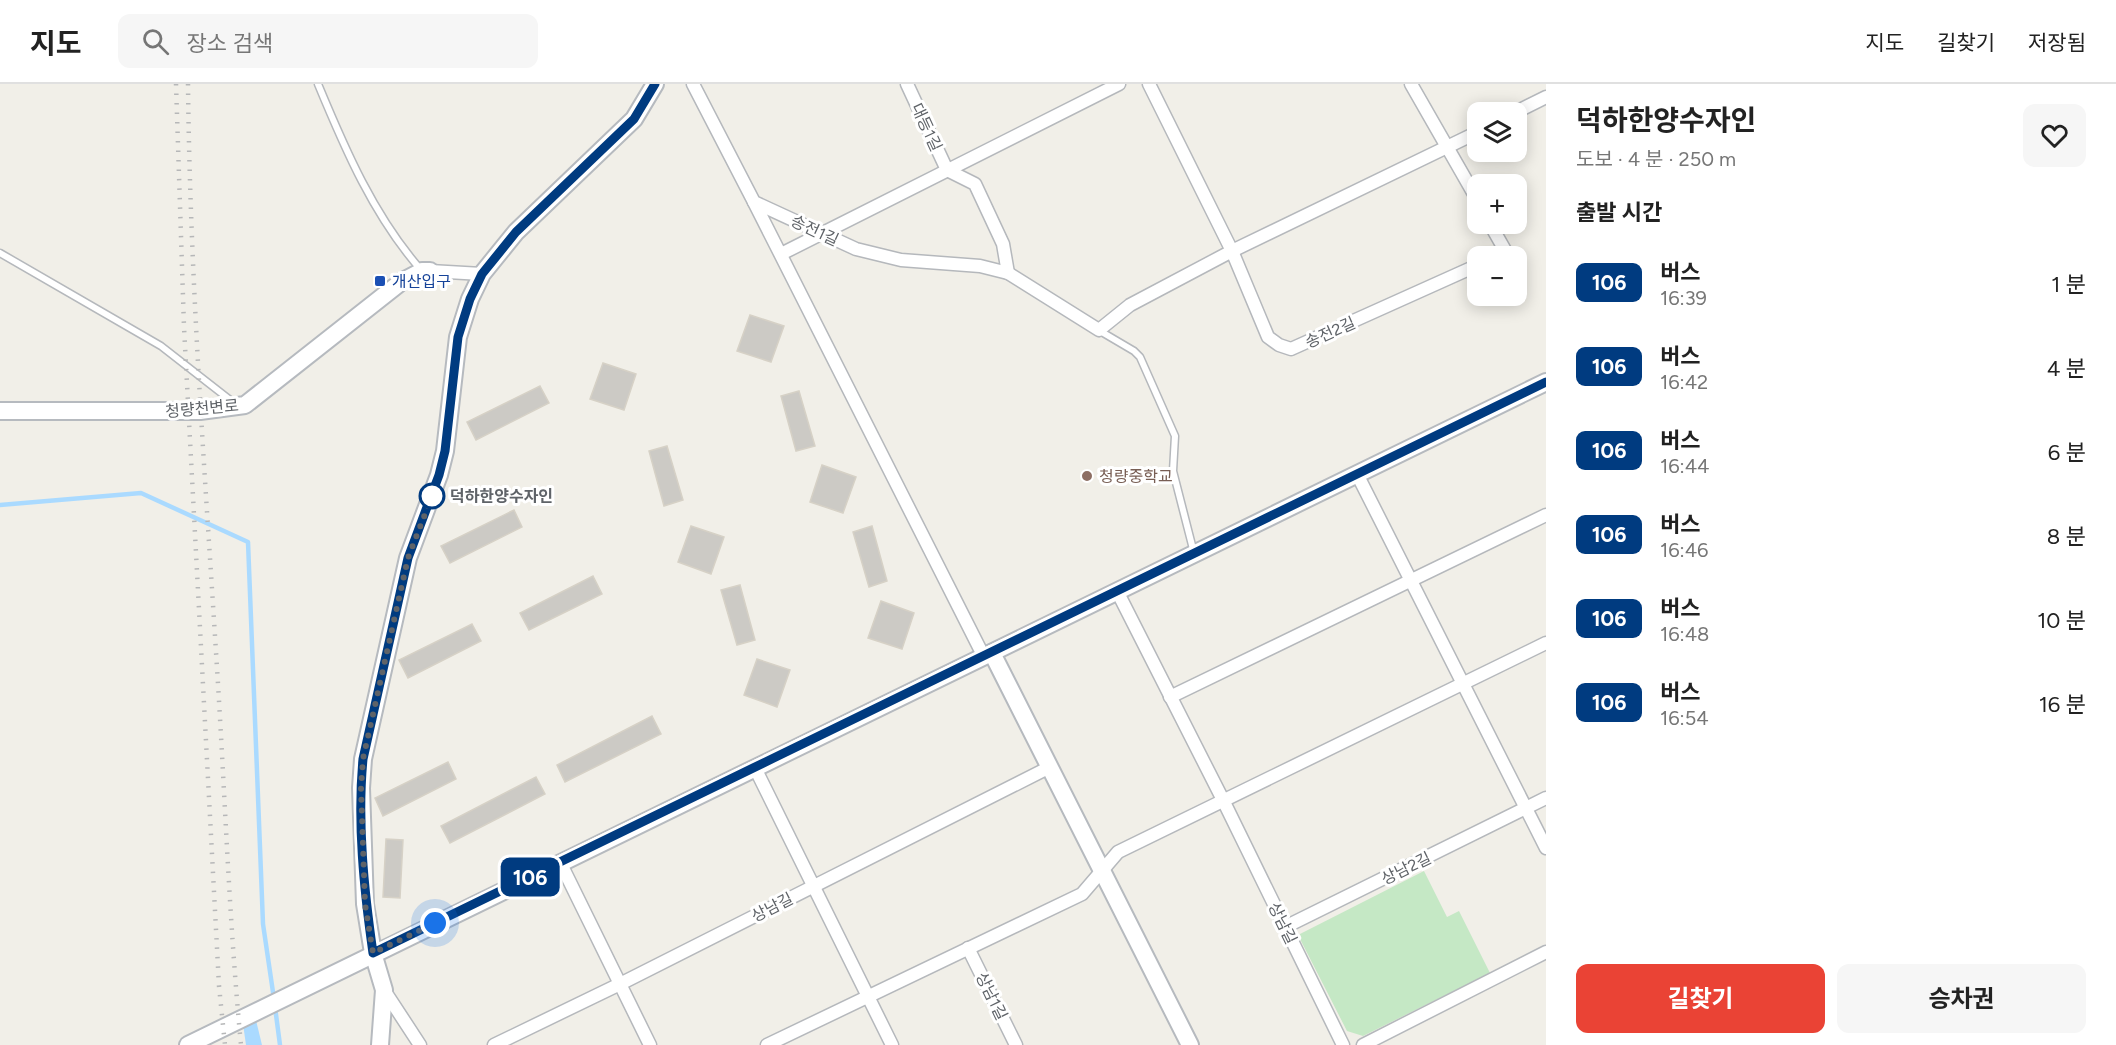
<!DOCTYPE html>
<html lang="ko">
<head>
<meta charset="utf-8">
<style>
	body { margin:0; font-family:Figtree,"Noto Sans KR",sans-serif; background:#f6f6f6; color:#222; height:100vh; display:flex; flex-direction:column; font-size:22px; white-space:nowrap }
	* { box-sizing:border-box; margin:0 }
	p { font-size:20px; color:#767676 }
	.icon { flex:none; width:33px; height:33px; fill:none; stroke:currentColor; stroke-width:2; stroke-linecap:round; stroke-linejoin:round }
	.map { position:relative; flex:1; overflow:hidden }
	.drawer { display:flex; flex-direction:column; background:#fff; width:570px }
	.drawer>* { flex:none }
	.badge { padding:0 12px; border-radius:9px; font-size:21px; line-height:39px }
	.tools { position:absolute; left:1467px; top:18px; display:grid; gap:12px }
	.tools a { display:grid; place-items:center; width:60px; height:60px; border-radius:12px; background:#fff; box-shadow:0 3px 15px #0003; font-size:30px }
	.you { position:absolute; width:30px; height:30px; margin:-15px; border:4px solid #fff; border-radius:50%; background:#1a73e8; box-shadow:0 0 0 9px #1a73e833 }
	.map>.badge { position:absolute; translate:-50% -50%; box-shadow:0 0 0 3px #fff }
	h2 { padding:0 30px; font-size:22px; line-height:54px }
	.round { display:grid; place-items:center; flex:none; width:63px; height:63px; border-radius:12px; background:#f6f6f6 }
	.head { display:flex; align-items:center; justify-content:space-between; height:102px; padding:0 30px }
	h1 { font-size:28px; font-weight:700; line-height:45px }
	.action { display:flex; gap:12px; margin-top:auto; padding:12px 30px }
	.action a { flex:1; height:69px; border-radius:12px; background:#ea4335; color:#fff; font-size:24px; font-weight:700; line-height:69px; text-align:center }
	.action a+a { background:#f6f6f6; color:#222 }
	ul { padding:0; list-style:none }
	li { display:flex; align-items:center; gap:18px; height:84px; padding:0 30px }
	li div { flex:1 }
	li b { display:block; font-size:22px }
	li em { font-style:normal }
	li .badge { min-width:66px; font-weight:700; text-align:center }
	header { display:flex; align-items:center; gap:36px; box-sizing:border-box; height:84px; padding:0 30px; background:#fff; border-bottom:2px solid #e0e0e0 }
	header strong { font-size:28px }
	nav { display:flex; gap:33px; margin-inline-start:auto; font-size:21px }
	.search { width:420px; height:54px; background:#f6f6f6; display:flex; align-items:center; gap:15px; box-sizing:border-box; padding:0 21px; border-radius:12px; color:#767676; font-size:22px }
	main { display:flex; flex:1; min-height:0 }
	.map>svg:first-child { display:block }
	.green { fill:#c5e8c5 }
	.water { fill:#aadaff }
	.lines { fill:none; stroke-linecap:round; stroke-linejoin:round }
	.stream { stroke:#aadaff; stroke-width:4.5 }
	.building { fill:#cccac5; stroke:#d6d1c6; stroke-width:1.5 }
	.lane-casing { stroke:#b5b8bc; stroke-width:9 }
	.street-casing { stroke:#b5b8bc; stroke-width:15 }
	.secondary-casing { stroke:#b6babf; stroke-width:20 }
	.lane { stroke:#fff; stroke-width:6 }
	.street { stroke:#fff; stroke-width:12 }
	.secondary { stroke:#fff; stroke-width:16 }
	.rail { stroke:#b6b7b8; stroke-width:4.5; stroke-dasharray:1.5 8; stroke-linecap:butt }
	.line-casing { stroke:#fff; stroke-width:14 }
	.line { stroke:#003b80; stroke-width:9 }
	.walk { stroke:#5f6368; stroke-width:6; stroke-dasharray:0 10.8 }
	.transit-dot { fill:#1a4fb4; stroke:#fff; stroke-width:2 }
	.education-dot { fill:#8d6e63; stroke:#fff; stroke-width:2 }
	.stop-dot { fill:#fff; stroke:#003b80; stroke-width:3 }
	.labels { text-anchor:middle; stroke-width:6; stroke-linejoin:round; paint-order:stroke }
	.street-label { font-size:16px; fill:#5f6368; stroke:#fff }
	.transit-label { font-size:16px; fill:#164399; stroke:#fff; text-anchor:start }
	.education-label { font-size:16px; fill:#785e54; stroke:#fff; text-anchor:start }
	.stop-label { font-size:16px; font-weight:bold; fill:#5f6368; stroke:#fff; text-anchor:start }
</style>
</head>
<body>
<header>
<strong>지도</strong>
<div class="search"><svg class="icon" aria-label="search" viewBox="0 0 24 24"><circle cx="10" cy="10" r="6"/><path d="M15 15l6 6"/></svg>장소 검색</div>
<nav><a>지도</a><a>길찾기</a><a>저장됨</a></nav>
</header>
<main>
<div class="map">
<svg width="1546" height="961" viewBox="0 0 1546 961">
	<rect width="100%" height="100%" fill="#f1efe8"/>
	<polygon class="green" points="1424,787 1447,833 1459,827 1490,889 1363,952 1347,947 1298,851"/>
	<polygon class="water" points="254,928 262,961 246,961 242,933"/>
	<g class="lines">
		<g class="stream">
			<polyline points="0,421 141,409 248,458 263,840 274,915"/>
			<polyline points="275,923 280,961"/>
		</g>
	</g>
	<g class="building">
		<polygon points="750,231 784,242 771,278 737,267"/>
		<polygon points="603,279 636,290 624,326 590,315"/>
		<polygon points="540,302 549,319 476,356 467,338"/>
		<polygon points="799,307 815,362 796,367 781,312"/>
		<polygon points="667,362 683,416 664,422 649,367"/>
		<polygon points="822,381 856,393 843,429 810,418"/>
		<polygon points="514,426 522,443 450,479 441,462"/>
		<polygon points="691,442 724,453 711,490 678,478"/>
		<polygon points="872,442 887,497 869,503 853,448"/>
		<polygon points="593,492 602,510 529,546 520,529"/>
		<polygon points="740,501 755,556 737,561 721,506"/>
		<polygon points="881,517 914,529 902,565 868,554"/>
		<polygon points="472,540 481,557 408,594 399,576"/>
		<polygon points="757,575 790,586 777,623 744,611"/>
		<polygon points="652,632 661,650 565,698 557,681"/>
		<polygon points="448,678 456,695 383,732 375,714"/>
		<polygon points="536,693 545,710 450,759 441,742"/>
		<polygon points="386,755 403,756 400,814 383,813"/>
	</g>
	<g class="lines">
		<defs>
			<g id="lane">
				<path d="M318,0C345,65 374,133 422,187"/>
				<polyline points="0,169 161,262 234,319"/>
				<polyline points="1100,247 1134,267 1140,273 1175,352 1173,387 1194,469"/>
			</g>
			<g id="street">
				<polyline points="693,0 754,118 856,165 901,176 980,182 1008,189 1099,246 1130,221 1232,167 1478,48"/>
				<polyline points="907,0 947,86 975,100 1003,160 1008,189"/>
				<polyline points="1149,0 1232,167 1268,253 1279,261 1291,265 1478,181"/>
				<polyline points="1411,0 1478,117"/>
				<polyline points="1516,28 1546,13"/>
				<polyline points="754,118 984,573"/>
				<polyline points="1490,140 1506,168 1496,172"/>
				<polyline points="781,170 1119,0"/>
				<polyline points="430,187 482,190"/>
				<polyline points="1357,390 1546,764"/>
				<polyline points="1117,507 1223,716 1343,961"/>
				<polyline points="1170,613 1546,431"/>
				<polyline points="755,684 892,961"/>
				<polyline points="560,778 650,961"/>
				<polyline points="1285,843 1546,714"/>
				<polyline points="968,864 1016,961"/>
				<polyline points="384,906 420,961"/>
				<polyline points="494,961 620,900 1050,683"/>
				<polyline points="767,961 1082,810 1118,768 1546,559"/>
				<polyline points="1363,961 1546,868"/>
			</g>
			<g id="secondary">
				<polyline points="0,327 200,327 245,321 401,198 422,187 430,187"/>
				<polyline points="992,569 1190,961"/>
				<polyline points="188,961 1546,298"/>
				<polyline points="380,961 384,906 373,869 365,820 361,704 363,675 408,474 439,391 445,367 458,253 470,215 482,190 516,148 634,35 655,0"/>
			</g>
		</defs>
		<use href="#lane" class="lane-casing"/>
		<use href="#street" class="street-casing"/>
		<use href="#secondary" class="secondary-casing"/>
		<use href="#lane" class="lane"/>
		<use href="#street" class="street"/>
		<use href="#secondary" class="secondary"/>
		<g class="rail">
			<polyline points="176,0 184,243 219,902 225,961"/>
			<path d="M188,0C190,195 205,390 217,584C225,710 229,836 241,961"/>
		</g>
	</g>
	<g class="lines">
		<defs>
			<path id="line" d="M655,0L634,35L516,148L482,190L470,215L458,253L445,367L439,391L408,474L363,675C357,738 364,806 373,869L1546,298"/>
		</defs>
		<use href="#line" class="line-casing"/>
		<use href="#line" class="line"/>
		<polyline class="walk" points="432,412 408,474 363,675 361,704 365,820 373,869 435,839"/>
	</g>
	<rect class="transit-dot" x="374" y="191" width="12" height="12" rx="3"/>
	<circle class="education-dot" cx="1087" cy="392" r="6"/>
	<circle class="stop-dot" cx="432" cy="412" r="12"/>
	<g class="labels">
		<g class="street-label">
			<text transform="translate(927 43) rotate(65)" y="6">대등1길</text>
			<text transform="translate(815 146) rotate(25)" y="6">송전1길</text>
			<text transform="translate(1330 248) rotate(-24)" y="6">송전2길</text>
			<text transform="translate(202 324) rotate(-5)" y="6">청량천변로</text>
			<text transform="translate(1406 784) rotate(-26)" y="6">상남2길</text>
			<text transform="translate(772 823) rotate(-27)" y="6">상남길</text>
			<text transform="translate(1283 839) rotate(64)" y="6">상남길</text>
			<text transform="translate(992 912) rotate(64)" y="6">상남1길</text>
		</g>
		<g class="transit-label">
			<text x="392" y="203">개산입구</text>
		</g>
		<g class="education-label">
			<text x="1099" y="398">청량중학교</text>
		</g>
		<g class="stop-label">
			<text x="450" y="418">덕하한양수자인</text>
		</g>
	</g>
</svg>
<div class="tools">
<a><svg class="icon" aria-label="layers" viewBox="0 0 24 24"><path d="M12 4l9 5-9 5-9-5zM3 14l9 5 9-5"/></svg></a>
<a>+</a>
<a>−</a>
</div>
<div class="you" style="left:435px;top:839px"></div>
<b class="badge" style="left:530px;top:793px;background:#003b80;color:#fff">106</b>
</div>
<section class="drawer">
<div class="head"><div><h1>덕하한양수자인</h1><p>도보 · 4 분 · 250 m</p></div><a class="round"><svg class="icon" aria-label="heart" viewBox="0 0 24 24"><path d="M12 20l-8-8c-3-5 5-10 8-4 3-6 11-1 8 4z"/></svg></a></div>
<h2>출발 시간</h2>
<ul>
<li><span class="badge" style="background:#003b80;color:#fff">106</span><div><b>버스</b><p>16:39</p></div><em>1 분</em></li>
<li><span class="badge" style="background:#003b80;color:#fff">106</span><div><b>버스</b><p>16:42</p></div><em>4 분</em></li>
<li><span class="badge" style="background:#003b80;color:#fff">106</span><div><b>버스</b><p>16:44</p></div><em>6 분</em></li>
<li><span class="badge" style="background:#003b80;color:#fff">106</span><div><b>버스</b><p>16:46</p></div><em>8 분</em></li>
<li><span class="badge" style="background:#003b80;color:#fff">106</span><div><b>버스</b><p>16:48</p></div><em>10 분</em></li>
<li><span class="badge" style="background:#003b80;color:#fff">106</span><div><b>버스</b><p>16:54</p></div><em>16 분</em></li>
</ul>
<div class="action"><a>길찾기</a><a>승차권</a></div>
</section>
</main>
</body>
</html>
